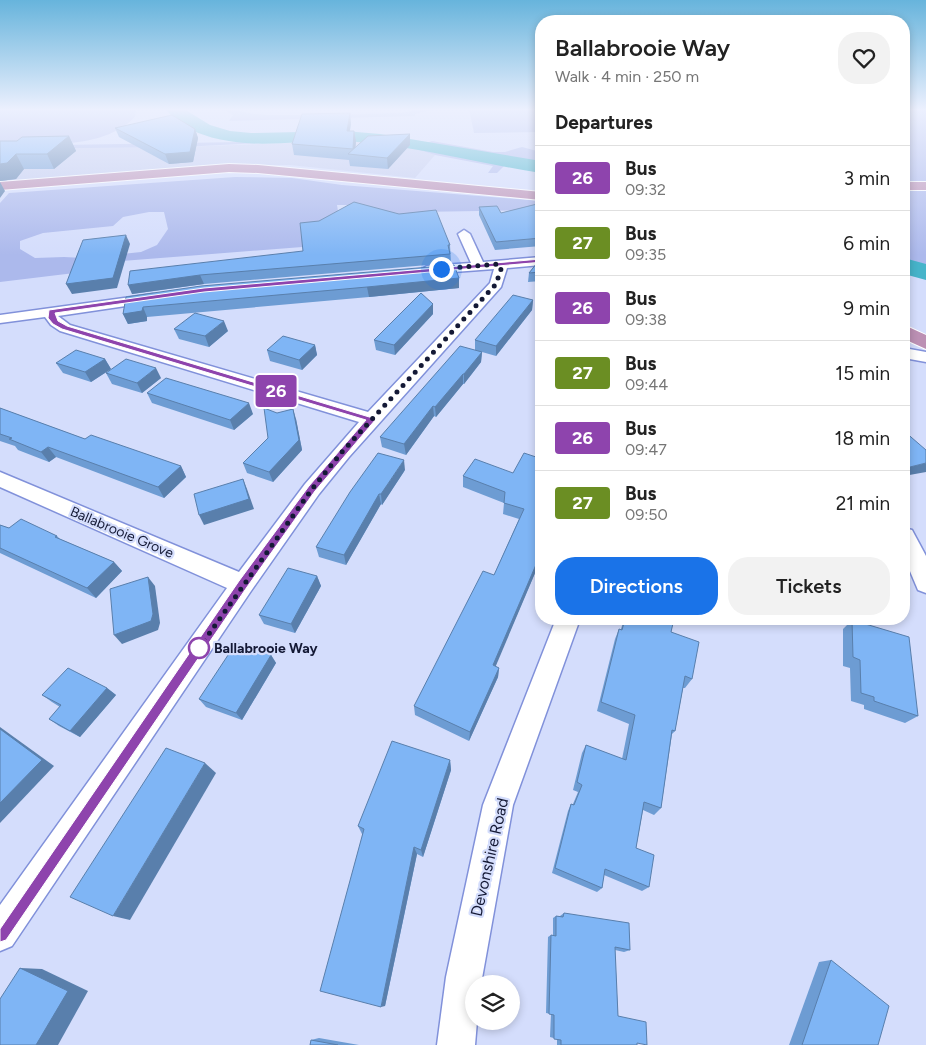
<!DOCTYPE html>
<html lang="en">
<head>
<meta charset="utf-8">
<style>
	body { margin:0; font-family:Figtree,sans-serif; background:#f2f2f2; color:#222; height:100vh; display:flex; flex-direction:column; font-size:19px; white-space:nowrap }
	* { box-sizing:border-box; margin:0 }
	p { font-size:16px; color:#767676 }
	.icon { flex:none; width:28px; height:28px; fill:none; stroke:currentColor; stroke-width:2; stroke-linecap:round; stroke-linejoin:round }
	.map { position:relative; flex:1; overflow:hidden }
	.drawer { position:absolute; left:535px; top:15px; width:375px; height:610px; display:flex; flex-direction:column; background:#fff; border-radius:20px; box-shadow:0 2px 8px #0003 }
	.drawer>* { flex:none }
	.badge { padding:0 10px; border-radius:4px; font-size:18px; line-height:32px }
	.controls { position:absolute; left:465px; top:975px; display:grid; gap:10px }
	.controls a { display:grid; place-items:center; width:55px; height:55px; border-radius:50%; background:#fff; box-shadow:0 2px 8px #0003; font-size:25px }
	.you { position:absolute; width:25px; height:25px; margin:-12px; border:4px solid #fff; border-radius:50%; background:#1a73e8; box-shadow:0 0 0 8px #1a73e833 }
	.map>.badge { position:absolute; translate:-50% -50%; box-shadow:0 0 0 2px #fff }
	h2 { padding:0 20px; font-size:19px; line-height:45px }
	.round { display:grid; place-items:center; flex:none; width:52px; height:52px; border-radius:20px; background:#f2f2f2 }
	.headline { display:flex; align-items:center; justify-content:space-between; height:85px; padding:0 20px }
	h1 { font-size:24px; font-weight:600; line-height:38px }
	.action { display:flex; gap:10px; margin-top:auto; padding:10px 20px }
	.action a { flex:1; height:58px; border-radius:20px; background:#1a73e8; color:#fff; font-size:20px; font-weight:600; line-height:58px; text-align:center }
	.action a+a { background:#f2f2f2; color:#222 }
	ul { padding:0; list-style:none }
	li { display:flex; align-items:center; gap:15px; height:65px; padding:0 20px; border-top:1px solid #e0e0e0 }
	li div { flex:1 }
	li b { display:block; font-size:19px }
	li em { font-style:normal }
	li .badge { min-width:55px; font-weight:700; text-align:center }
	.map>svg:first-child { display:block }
	.built { fill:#c4cdef }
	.green { fill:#acb9ec; fill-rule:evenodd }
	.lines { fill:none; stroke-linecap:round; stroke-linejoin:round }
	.river { fill:#46b4ca; fill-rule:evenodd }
	.minor-casing { stroke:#8191da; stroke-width:3 }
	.trunk-casing { stroke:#fff; stroke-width:2 }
	.minor { fill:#fff; fill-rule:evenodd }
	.trunk { fill:#bc90b4; fill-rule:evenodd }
	.wall { fill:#6d9cd3 }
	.shaded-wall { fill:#597fac }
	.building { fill:#7fb5f5; stroke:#597fac }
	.line { fill:#8e44ad; stroke:#fff }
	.walk { stroke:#141935; stroke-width:5; stroke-dasharray:0 9 }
	.stop-dot { fill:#fff; stroke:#8e44ad; stroke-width:2.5 }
	.labels { text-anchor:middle; stroke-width:4.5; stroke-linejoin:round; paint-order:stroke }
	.street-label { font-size:14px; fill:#141935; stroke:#d4ddfc }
	.stop-label { font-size:14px; font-weight:bold; fill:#141935; stroke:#d4ddfc; text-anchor:start }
	.near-street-label { font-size:16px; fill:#141935; stroke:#d4ddfc }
</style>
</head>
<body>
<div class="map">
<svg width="926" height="1045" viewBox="0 0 926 1045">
	<rect width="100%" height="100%" fill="#d4ddfc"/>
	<polygon class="built" points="343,141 379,142 419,147 416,149 435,155 415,178 290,165 224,165 0,182 0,149 181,147"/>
	<g class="green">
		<path d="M0,109H135C138,116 133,119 127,124C92,150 41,143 0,143Z"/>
		<path d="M222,109C237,109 251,115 267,115C308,115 349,115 390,113C405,113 420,109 435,109L415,114V116L229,121L233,115Z"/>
		<polygon points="469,109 541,109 541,132 474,133"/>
		<rect x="904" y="109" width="22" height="73"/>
		<polygon points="304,141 181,147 0,149 0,146"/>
		<polygon points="432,141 493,152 505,152 522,147 541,152 541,165 427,143"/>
		<polygon points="419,147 506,164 497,173 488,173 493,166 435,155 416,149"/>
		<path d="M235,177L292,178L342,185L541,201V210L417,212L409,216L352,205H337L340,223L328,245L96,263L91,271L0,282V203L9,193ZM149,212H164L168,229L157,245L141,252L84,258L64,257L35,258L20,249V241L43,233L113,226L123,217Z"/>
		<polygon points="904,191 926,191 926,274 904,267"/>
	</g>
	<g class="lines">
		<g class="river">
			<path d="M166,109H184L210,125L230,131L251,133L345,131L380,134L541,161V173C477,163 412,145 346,141C308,139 267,148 229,141C207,138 179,128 166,109Z"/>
			<polygon points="904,258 926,264 926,280 904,274"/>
		</g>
		<defs>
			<g id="minor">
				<polygon points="464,230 470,234 483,262 541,257 541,265 507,268 501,287 349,457 319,494 251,591 12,946 0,951 0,905 227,588 0,487 0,472 239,572 305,484 359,422 60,331 51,325 45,317 0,323 0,315 153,294 158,295 160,298 158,301 153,302 58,316 70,325 368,412 490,283 494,269 427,274 420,270 427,266 471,263 458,234"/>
				<polygon points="904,348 926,352 926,362 904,358"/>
				<polygon points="904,528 912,530 926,556 926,593 918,590 904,557"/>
				<polygon points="556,619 580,619 513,805 481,984 474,984 474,1021 477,1021 475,1045 437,1045 446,977 483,805"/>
			</g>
			<g id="trunk">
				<polygon points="229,164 258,165 541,192 541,200 258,173 229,172 0,190 0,182"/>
				<rect x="904" y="182" width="22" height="8"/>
				<polygon points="904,325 926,335 926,349 904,339"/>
			</g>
		</defs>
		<use href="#minor" class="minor-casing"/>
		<use href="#trunk" class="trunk-casing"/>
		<use href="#minor" class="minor"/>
		<use href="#trunk" class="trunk"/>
	</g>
	<g class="wall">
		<polygon points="351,123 350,131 354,131 356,141 355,148 410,145 388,169 350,166 349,160 294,155 292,144"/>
		<polygon points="115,128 195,129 198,138 193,162 169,164 119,137"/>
		<polygon points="69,136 76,151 54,169 24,169 16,179 0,181 17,141"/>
		<polygon points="541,203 541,246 495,250 479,215 479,207 501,213"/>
		<polygon points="450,245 451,263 204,284 132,294 130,271"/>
		<polygon points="541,258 541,281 528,282 529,273"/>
		<polygon points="459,278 459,288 369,297 147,317 147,321 128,324 123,314 126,297"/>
		<polygon points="533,300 532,310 496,356 482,352 481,362 464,384 463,384 436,417 434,416 406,455 382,447 380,437 475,350 475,340"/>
		<polygon points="433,304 433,314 395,355 376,350 374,340"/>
		<polygon points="174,329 228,331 209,347 179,339"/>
		<polygon points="315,345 317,355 302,370 270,361 267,350"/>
		<polygon points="105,359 111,369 91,382 63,373 56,363"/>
		<polygon points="106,373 161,378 142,393 112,384"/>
		<polygon points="147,393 253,414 234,430 152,403"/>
		<polygon points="0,408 85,439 181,466 186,477 164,498 56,457 49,462 18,450 15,446 0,441"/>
		<polygon points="296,419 302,450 273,482 247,473 243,463"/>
		<polygon points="405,470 382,505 381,504 346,565 319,557 316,547"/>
		<polygon points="513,473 541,559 495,666 499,668 498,677 469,741 415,715 414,706 494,575 519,519 503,514 504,503 463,487 463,476"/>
		<polygon points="0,525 9,528 57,536 60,539 114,562 122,571 96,598 0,553"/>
		<polygon points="317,576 321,586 295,633 264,624 259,615"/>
		<polygon points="624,619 674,619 671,632 692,679 685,688 683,688 675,731 672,734 661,808 654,815 643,810 636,848 649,887 642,891 604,875 602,888 597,892 552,873 568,811 571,804 573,804 578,792 573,790 582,753 586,745 622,759 629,724 597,711 615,639 619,629 621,629"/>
		<polygon points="852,620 918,716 905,723 864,709 864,705 851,701 850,668 843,666 843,629"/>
		<polygon points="271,655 276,663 242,720 206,707 199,699"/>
		<polygon points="107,688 116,695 80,737 59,726 49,719 60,707 52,702 42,695"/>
		<polygon points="450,760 451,770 423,857 417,854 385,1006 362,834 358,826"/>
		<polygon points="564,913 630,950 624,952 615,950 618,1016 637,1043 637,1045 557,1045 557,1039 550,1037 551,1014 546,1013 548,937 551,935 553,936 553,918 556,916 560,916"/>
		<polygon points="831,960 878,1045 789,1045 819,962"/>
		<polygon points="319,1038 359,1045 310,1045 311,1040"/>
	</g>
	<g class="shaded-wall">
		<polygon points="350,113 351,123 348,141 347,131"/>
		<polygon points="195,129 198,138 193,162 169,164 165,154"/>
		<polygon points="354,131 356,141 355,155 353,149"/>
		<polygon points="410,134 410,145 388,169 387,158"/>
		<polygon points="69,136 76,151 54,169 47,154"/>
		<polygon points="16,154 24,169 16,179 0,181 0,164"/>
		<polygon points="0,182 5,191 0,198"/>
		<polygon points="126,235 130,244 117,288 72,294 66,284"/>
		<polygon points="200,275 204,284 132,294 128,285"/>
		<polygon points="459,278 459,288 369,297 367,287"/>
		<polygon points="533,300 532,310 496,356 496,346"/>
		<polygon points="433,304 433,314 395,355 394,345"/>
		<polygon points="143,307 147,317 147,321 128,324 123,314"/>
		<polygon points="224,321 228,331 209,347 205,336"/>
		<polygon points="315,345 317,355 302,370 299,360"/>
		<polygon points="482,352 481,362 464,384 464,374"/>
		<polygon points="105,359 111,369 91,382 85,372"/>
		<polygon points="156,368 161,378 142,393 137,383"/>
		<polygon points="463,374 463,384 436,417 435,407"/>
		<polygon points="249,403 253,414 234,430 230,420"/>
		<polygon points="433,406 434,416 406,455 404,444"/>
		<polygon points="293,409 296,419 302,450 273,482 269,472"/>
		<polygon points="48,447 56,457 49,462 41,452"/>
		<polygon points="404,460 405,470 382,505 381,494"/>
		<polygon points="926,463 926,472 904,476 904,470 906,468"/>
		<polygon points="181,466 186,477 164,498 158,487"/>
		<polygon points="243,479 247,489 254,509 204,525 199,515"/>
		<polygon points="379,494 381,504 346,565 344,555"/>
		<polygon points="541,553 541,559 492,675 493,665"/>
		<polygon points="114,562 122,571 96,598 87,588"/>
		<polygon points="317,576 321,586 295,633 291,624"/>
		<polygon points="148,577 155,586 160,623 158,630 122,644 114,635"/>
		<polygon points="271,655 276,663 242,720 236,713"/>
		<polygon points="499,668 498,677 469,741 470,732"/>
		<polygon points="107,688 116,695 80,737 70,731"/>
		<polygon points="0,727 54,766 0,823"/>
		<polygon points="450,760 451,770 423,857 421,850"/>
		<polygon points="205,763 216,773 130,920 113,916"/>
		<polygon points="414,847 417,854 385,1006 381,1007"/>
		<polygon points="20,968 42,969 88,991 58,1045 36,1045"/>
	</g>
	<g class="building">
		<polygon points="350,113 347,131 354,131 353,149 292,144 302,114"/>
		<polygon points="172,115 195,129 190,152 165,154 115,128"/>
		<polygon points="410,134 387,158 348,154 368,136"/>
		<polygon points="69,136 47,154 16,154 7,163 0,164 0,141 17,141 22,137"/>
		<polygon points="354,202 399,214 436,210 450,245 448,245 450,254 200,275 128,285 130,271 303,251 300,223 319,221"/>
		<polygon points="541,203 541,238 496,242 479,207 497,206 501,213"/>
		<polygon points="126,235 113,278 66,284 83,240"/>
		<polygon points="541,258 541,272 529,273"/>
		<polygon points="454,265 459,278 367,287 143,307 142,311 123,314 126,297 201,286"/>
		<polygon points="421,293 433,304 394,345 374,340"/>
		<polygon points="513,295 533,300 496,346 475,340"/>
		<polygon points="195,313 224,321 205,336 174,329"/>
		<polygon points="283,336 315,345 299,360 267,350"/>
		<polygon points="460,346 482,352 464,374 463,374 435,407 433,406 404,444 380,437"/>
		<polygon points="76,350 105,359 85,372 56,363"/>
		<polygon points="126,359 156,368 137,383 106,373"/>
		<polygon points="166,378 249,403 230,420 147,393"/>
		<polygon points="0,408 85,439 91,435 181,466 158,487 48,447 41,452 9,439 12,438 0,434"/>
		<polygon points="264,408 277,413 293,409 299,440 269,472 243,463 268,438"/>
		<polygon points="904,431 926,450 926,463 906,468 904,465"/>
		<polygon points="540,447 541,447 541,553 493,665 499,668 470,732 414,706 483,571 494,575 524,509 504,503 505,492 463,476 475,459 513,473 524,453 536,457"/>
		<polygon points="378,453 404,460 381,494 379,494 344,555 316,547 350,492"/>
		<polygon points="243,479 249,499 199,515 194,494"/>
		<polygon points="21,519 57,536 55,537 114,562 87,588 0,548 0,525 9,528"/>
		<polygon points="288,568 317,576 291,624 259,615"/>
		<polygon points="148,577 153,614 151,621 114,635 110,589"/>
		<polygon points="625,619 674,619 671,632 699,642 692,679 685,676 675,731 672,730 661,808 644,802 636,848 654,855 649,887 605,869 602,888 555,868 571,804 574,805 582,785 577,782 586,745 626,760 635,715 601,702 619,629 622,630"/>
		<polygon points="852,620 909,637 918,716 874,701 874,697 861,693 860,660 853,657"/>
		<polygon points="236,643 271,655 236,713 199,699"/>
		<polygon points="68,668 107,688 70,731 49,719 61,705 42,695"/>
		<polygon points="0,729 42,760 0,803"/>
		<polygon points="392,741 450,760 421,850 414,847 381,1007 320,991 364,829 358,826"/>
		<polygon points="166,748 205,763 113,916 70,897"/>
		<polygon points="564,913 629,923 630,950 615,947 618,1016 646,1022 647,1045 637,1043 637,1045 561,1045 561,1040 554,1039 554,1015 549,1014 551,935 556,936 556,916 563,917"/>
		<polygon points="831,960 889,1006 878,1045 802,1045"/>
		<polygon points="20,968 68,991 36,1045 0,1045 0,999"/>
		<polygon points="311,1040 338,1045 310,1045"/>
	</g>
	<linearGradient id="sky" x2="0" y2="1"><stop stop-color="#67b4dc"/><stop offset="0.43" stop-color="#ecf0fe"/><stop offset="1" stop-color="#ecf0fe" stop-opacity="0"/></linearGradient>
	<rect width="926" height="255" fill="url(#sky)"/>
	<polygon class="line" points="541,259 543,262 204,292 55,313 58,321 67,326 376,419 315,491 247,587 6,940 0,942 0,929 239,581 309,486 366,420 62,329 53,324 48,318 49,310 204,288"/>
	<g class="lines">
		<polyline class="walk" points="199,648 312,489 342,452 496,284 501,269 499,264 441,269"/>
	</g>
	<circle class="stop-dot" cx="199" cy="648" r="10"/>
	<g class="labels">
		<g class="street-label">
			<text transform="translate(122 532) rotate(23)" y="5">Ballabrooie Grove</text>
		</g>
		<g class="stop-label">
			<text x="214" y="653">Ballabrooie Way</text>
		</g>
		<g class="near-street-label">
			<text transform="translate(489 857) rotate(-77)" y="6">Devonshire Road</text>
		</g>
	</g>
</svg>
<div class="controls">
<a><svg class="icon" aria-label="layers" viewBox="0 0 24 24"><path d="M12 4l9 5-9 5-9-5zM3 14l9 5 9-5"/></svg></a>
</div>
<div class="you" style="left:441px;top:269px"></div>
<b class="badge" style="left:276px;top:391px;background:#8e44ad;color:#fff">26</b>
<section class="drawer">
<div class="headline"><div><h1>Ballabrooie Way</h1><p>Walk · 4 min · 250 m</p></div><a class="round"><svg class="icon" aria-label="heart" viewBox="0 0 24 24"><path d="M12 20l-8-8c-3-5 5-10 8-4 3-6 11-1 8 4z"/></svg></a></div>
<h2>Departures</h2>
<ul>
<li><span class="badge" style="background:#8e44ad;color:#fff">26</span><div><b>Bus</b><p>09:32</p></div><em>3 min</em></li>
<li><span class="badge" style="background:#6b8e23;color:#fff">27</span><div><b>Bus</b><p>09:35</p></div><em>6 min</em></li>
<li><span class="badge" style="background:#8e44ad;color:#fff">26</span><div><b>Bus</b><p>09:38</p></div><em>9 min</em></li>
<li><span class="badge" style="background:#6b8e23;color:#fff">27</span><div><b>Bus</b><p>09:44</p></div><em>15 min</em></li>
<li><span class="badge" style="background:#8e44ad;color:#fff">26</span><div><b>Bus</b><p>09:47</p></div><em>18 min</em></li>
<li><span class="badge" style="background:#6b8e23;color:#fff">27</span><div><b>Bus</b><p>09:50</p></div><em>21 min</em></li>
</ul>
<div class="action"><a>Directions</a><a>Tickets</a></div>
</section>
</div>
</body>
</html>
